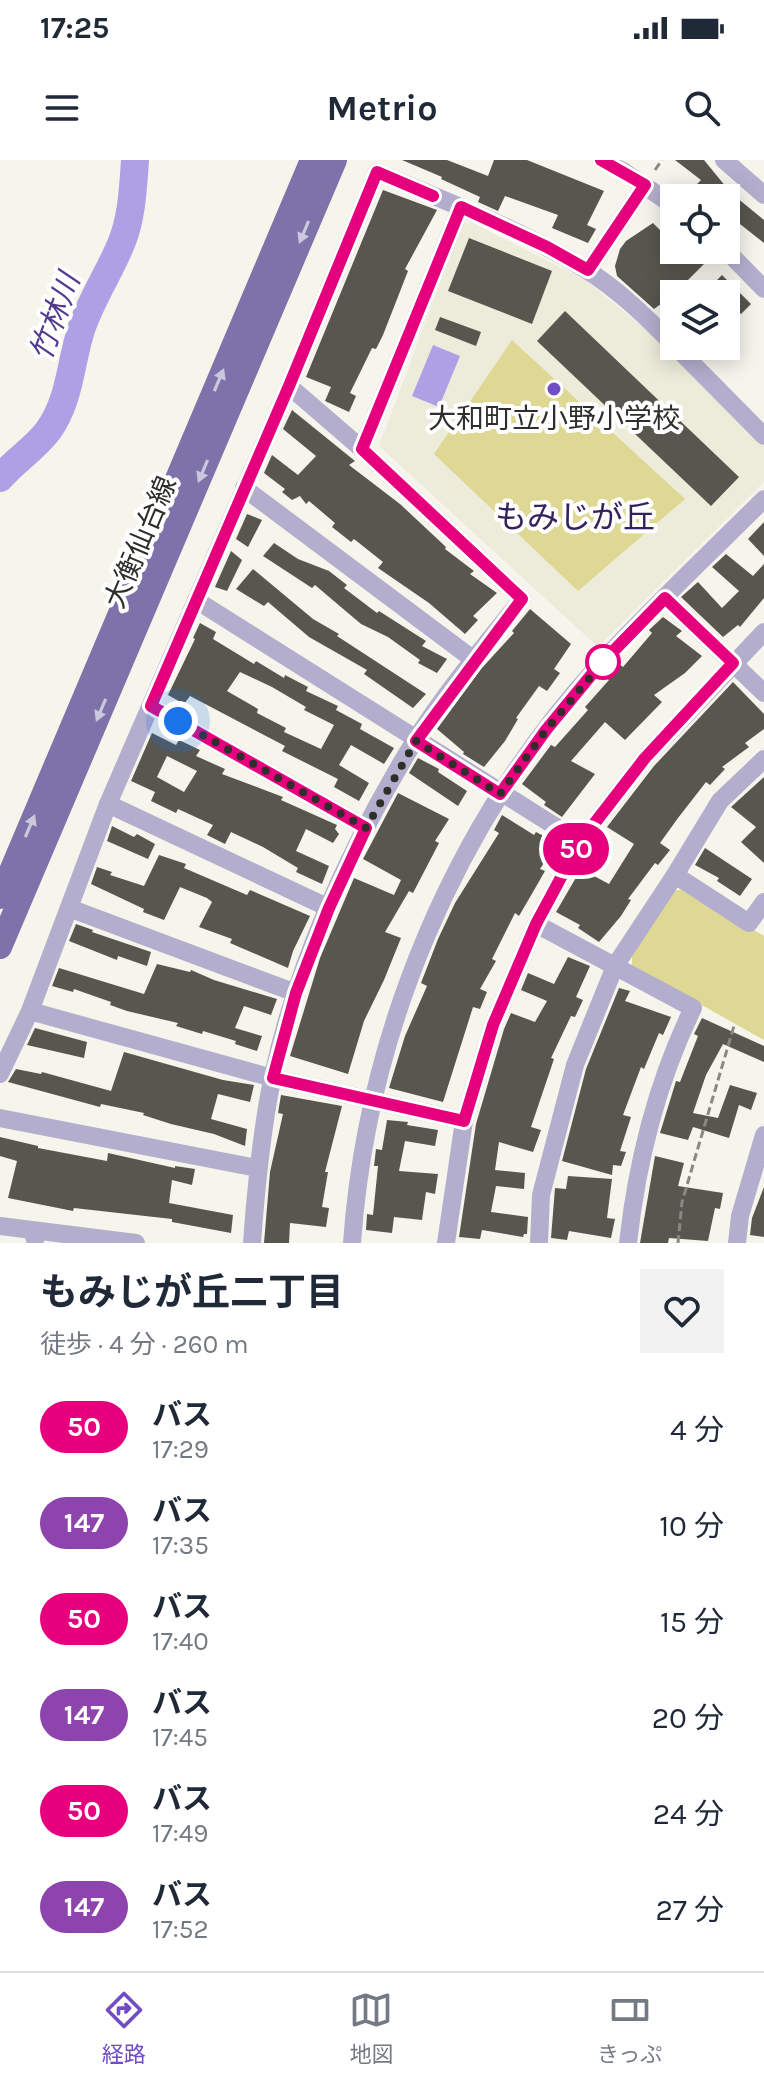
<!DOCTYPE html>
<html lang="ja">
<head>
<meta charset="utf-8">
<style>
	body { margin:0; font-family:Karla,"Noto Sans JP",sans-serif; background:#f2f2f3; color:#1f2937; height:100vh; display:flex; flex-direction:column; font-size:30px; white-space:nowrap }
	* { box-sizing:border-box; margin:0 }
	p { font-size:26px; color:#747a83 }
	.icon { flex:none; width:44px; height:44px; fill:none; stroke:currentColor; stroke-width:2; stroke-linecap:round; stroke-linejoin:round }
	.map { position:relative; height:1083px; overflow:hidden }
	.panel { display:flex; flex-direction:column; background:#fff; flex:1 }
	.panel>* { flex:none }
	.badge { padding:0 16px; border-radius:26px; font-size:28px; line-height:52px }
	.controls { position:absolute; left:660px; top:24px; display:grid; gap:16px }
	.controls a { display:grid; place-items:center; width:80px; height:80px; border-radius:0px; background:#fff; box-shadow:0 4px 20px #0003; font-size:40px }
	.you { position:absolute; width:40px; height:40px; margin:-20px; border:6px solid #fff; border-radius:50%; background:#1a73e8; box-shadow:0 0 0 12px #1a73e833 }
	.map>.badge { position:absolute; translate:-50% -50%; box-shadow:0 0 0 4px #fff }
	.round { display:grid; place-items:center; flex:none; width:84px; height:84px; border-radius:0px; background:#f2f2f3 }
	.summary { display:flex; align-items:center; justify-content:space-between; height:136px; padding:0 40px }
	h1 { font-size:38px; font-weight:700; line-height:60px }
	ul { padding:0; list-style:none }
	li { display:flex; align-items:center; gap:24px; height:96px; padding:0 40px }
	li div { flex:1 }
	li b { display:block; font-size:30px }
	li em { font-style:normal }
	li .badge { min-width:88px; font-weight:700; text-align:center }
	.status { display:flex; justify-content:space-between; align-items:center; height:56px; padding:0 40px; background:#fff; direction:ltr }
	.status svg { height:22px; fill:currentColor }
	header { display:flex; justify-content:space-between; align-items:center; height:104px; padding:0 40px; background:#fff; font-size:36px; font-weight:700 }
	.tabs { display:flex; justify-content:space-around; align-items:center; height:112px; border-top:2px solid #e0e1e3; background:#fff; font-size:22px; color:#747a83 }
	.tabs a { display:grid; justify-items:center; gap:4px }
	.tabs .active { color:#704cc5 }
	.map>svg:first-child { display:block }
	.built { fill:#edecdb }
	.green { fill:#ded894 }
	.water { fill:#aea0e5 }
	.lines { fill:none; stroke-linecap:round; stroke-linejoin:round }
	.river { stroke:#aea0e5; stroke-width:28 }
	.building { fill:#57574f; fill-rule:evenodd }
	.path { stroke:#898882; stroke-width:3; stroke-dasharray:8 4; stroke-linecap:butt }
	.minor { stroke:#b3aecd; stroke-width:18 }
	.major { stroke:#7d72a9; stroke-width:24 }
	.oneway { fill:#cbc7dd }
	.line-casing { stroke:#fff; stroke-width:18 }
	.line { stroke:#e6007e; stroke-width:12 }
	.walk { stroke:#2f2e2b; stroke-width:8; stroke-dasharray:0 14.4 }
	.poi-dot { fill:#704cc5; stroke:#fff; stroke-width:3 }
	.stop-dot { fill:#fff; stroke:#e6007e; stroke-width:4 }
	.labels { text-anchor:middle; stroke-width:8; stroke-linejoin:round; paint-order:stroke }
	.poi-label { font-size:28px; fill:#2f2e2b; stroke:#fff }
	.street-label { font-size:28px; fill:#2f2e2b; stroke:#fff }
	.water-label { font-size:30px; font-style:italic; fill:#533c8d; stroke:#fff }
	.quarter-label { font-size:32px; fill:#33225c; stroke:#fff }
</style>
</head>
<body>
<div class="status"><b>17:25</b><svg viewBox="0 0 49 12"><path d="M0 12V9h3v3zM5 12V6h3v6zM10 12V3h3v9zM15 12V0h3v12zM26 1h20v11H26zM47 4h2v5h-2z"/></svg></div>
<header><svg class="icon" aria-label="menu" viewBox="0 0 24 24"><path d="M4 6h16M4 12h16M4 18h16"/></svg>Metrio<svg class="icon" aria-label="search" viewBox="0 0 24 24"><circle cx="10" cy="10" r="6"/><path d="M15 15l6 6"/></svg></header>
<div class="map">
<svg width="764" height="1083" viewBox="0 0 764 1083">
	<rect width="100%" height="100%" fill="#f6f5ec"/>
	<polygon class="built" points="471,62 584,119 657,179 764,285 764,322 598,487 379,286 462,64"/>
	<g class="green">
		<polygon points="512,180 685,339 578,431 434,294"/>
		<polygon points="684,729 764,776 764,880 632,806 632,796 673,731"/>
	</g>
	<polygon class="water" points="433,185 460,196 439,247 412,236"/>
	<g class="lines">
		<path class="river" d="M0,318C15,301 34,289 48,271C71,239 70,202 82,167C92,138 109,113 121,84C132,58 133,28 135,0"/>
	</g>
	<g class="building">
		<polygon points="402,0 447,0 488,16 494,0 527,0 604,31 587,65 596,69 588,83 552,68 558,55 505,36 498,51 478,42 480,37 441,19 442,17"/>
		<polygon points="675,0 704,0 731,33 764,60 764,83 726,53 726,38 712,38 696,25 701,20"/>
		<polygon points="383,30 437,50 405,109 408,111 383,175 376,189 372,188 350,233 356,236 349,252 325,241 331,227 306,217"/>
		<polygon points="653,63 660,70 674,73 674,90 691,90 704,104 682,126 676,120 660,136 661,144 654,149 617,116 615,106 620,89 626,81"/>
		<polygon points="469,78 552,111 532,164 448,131"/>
		<polygon points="722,115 751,144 741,154 726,139 726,134 721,134 712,125"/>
		<polygon points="565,151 739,317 711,346 537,181"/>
		<polygon points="440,157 481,172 476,186 435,170"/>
		<polygon points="292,250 355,301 349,305 400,344 446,387 445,389 474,411 470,414 497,433 473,456 478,460 465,474 429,443 378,408 383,402 354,379 351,382 332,367 335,363 309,341 306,344 300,336 292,340 282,332 285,329 264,313 272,295 298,315 316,296 283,269"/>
		<polygon points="247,354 262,360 248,387 236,379"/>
		<polygon points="764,362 764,396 748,379"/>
		<polygon points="274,383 298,399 329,411 347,425 344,428 377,453 379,451 426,481 422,486 447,499 437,513 418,503 420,500 388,477 361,464 315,425 312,428 263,396"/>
		<polygon points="231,391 242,400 227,431 215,427"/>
		<polygon points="726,394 753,416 764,404 764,438 740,467 738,465 723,477 681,437 698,422 722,448 739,431 712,407"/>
		<polygon points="253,409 313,459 339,474 337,476 426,534 413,548 364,514 367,510 309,477 268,442 264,446 236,429"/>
		<polygon points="530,449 571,484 554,509 560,513 547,531 539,526 516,558 518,559 505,581 484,607 463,594 464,592 437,569 481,509 514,473 512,471"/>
		<polygon points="663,457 682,471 676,476 702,496 685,513 654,535 662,542 625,580 605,562 571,601 595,614 562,657 544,645 546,642 522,624 551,585 555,587 588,550 585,547 609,520 606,518 619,504 623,507 652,473 649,470"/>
		<path d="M200,463L216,472L213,479L254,504L256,501L284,518L285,515L308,527L306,531L338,546L336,550L362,564L360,569L394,588L384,604L351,585L339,605L369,623L359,641L334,627L338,619L282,591L285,586L190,536L184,544L168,535L195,479L193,478ZM240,512L272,527L306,547L304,550L334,565L321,589L284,572L286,568L257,553L258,549L227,531Z"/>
		<polygon points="733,522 764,554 764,569 745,583 749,587 722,607 725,609 710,625 706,622 678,658 660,683 670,690 658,705 655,703 628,739 631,740 621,756 599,782 578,768 580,765 556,752 581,709 609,724 634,684 607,667 654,606"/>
		<path d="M152,573L176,585L179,580L200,590L196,596L225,609L222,614L283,637L281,640L337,665L335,669L339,674L333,683L306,669L296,691L329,706L322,724L296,712L298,708L263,687L231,672L225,684L207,675L213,665L178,649L176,653L151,641L155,632L131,621ZM167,596L197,611L184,632L157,617Z"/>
		<polygon points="418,598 439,609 438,612 467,631 458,646 409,613"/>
		<polygon points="764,617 764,703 741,682 756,667 731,647"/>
		<polygon points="398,633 449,659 435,681 439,683 413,733 409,731 385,772 401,778 384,820 364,861 348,914 290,896 320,798 354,718 394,735 401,720 363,699"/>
		<polygon points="502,655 534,675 536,672 557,683 540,709 545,711 537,725 519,756 515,753 492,799 496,801 480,829 487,832 480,849 473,847 443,942 389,928 405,876 427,826 421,823 438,779 455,743 499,673 494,670"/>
		<polygon points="112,666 134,677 137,674 155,684 148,699 107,681"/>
		<polygon points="705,688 752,719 740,736 717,721 719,718 695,705"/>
		<polygon points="159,695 186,704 184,708 247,735 250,730 310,756 293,791 288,808 230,783 232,779 199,767 212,742 207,738 180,727 164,760 143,752 144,749 91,724 97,707 112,712 110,715 144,726"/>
		<polygon points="76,764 93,770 92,772 151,792 147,806 118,796 117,800 69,781"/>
		<polygon points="568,797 590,806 576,837 583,840 575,857 571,856 551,898 554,899 531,967 541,970 533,992 499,982 495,1010 525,1013 524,1029 496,1026 491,1052 528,1057 527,1074 524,1074 523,1077 482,1070 480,1079 459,1077 476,964 504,869 511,853 535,862 547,841 521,830 528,813 554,824"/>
		<polygon points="157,804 190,812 191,810 214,820 277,839 271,855 244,846 235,868 262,876 257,891 235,884 236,881 203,871 202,874 176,866 178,863 127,851 110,845 111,842 74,829 73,832 52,826 59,808 144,834"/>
		<polygon points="619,828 630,831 625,841 671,857 663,875 659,873 644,909 641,907 623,955 631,957 620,991 626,992 621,1006 613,1005 612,1015 562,1001 586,909"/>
		<polygon points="702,858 764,886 764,902 723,884 706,915 693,953 718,958 730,925 757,933 751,950 739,945 729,978 693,967 688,980 660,973 676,921 680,922 698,876 694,874"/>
		<polygon points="35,868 87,882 84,898 27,885"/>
		<polygon points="124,892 223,920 254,925 250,942 218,934 211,959 247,969 245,986 214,974 171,964 143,955 144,953 101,944 100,947 8,922 16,909 41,914 42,912 111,931"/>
		<polygon points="281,935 342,946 325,1012 328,1012 322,1047 329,1048 326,1067 290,1063 289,1083 264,1083 270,1012 283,954 278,953"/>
		<polygon points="387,960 408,962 407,965 438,970 435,986 405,981 399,1011 438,1014 435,1034 426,1032 422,1060 394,1057 392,1073 366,1070 367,1054 373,1055 378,1006 374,1006 376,989 382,990"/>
		<polygon points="0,977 38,986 38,988 107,1001 108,993 175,1008 175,1006 195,1009 192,1025 172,1020 169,1043 233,1055 231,1073 172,1062 172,1059 74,1048 73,1051 8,1038 17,1001 0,996"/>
		<polygon points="655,996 684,1003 678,1026 723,1033 720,1049 715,1048 708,1081 669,1078 668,1083 640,1083"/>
		<polygon points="568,1016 612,1019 607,1058 615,1059 611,1078 569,1071 567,1080 551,1078 555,1028 566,1029"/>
		<polygon points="764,1027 764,1077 750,1075 752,1058"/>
	</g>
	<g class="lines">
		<g class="path">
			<polyline points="655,10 662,0"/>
			<polyline points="678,1083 682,1042 734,866"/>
		</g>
		<g class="minor">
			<polyline points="601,0 623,11 674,46"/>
			<polyline points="724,0 764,35"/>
			<polyline points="726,90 764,129"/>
			<polyline points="588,110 645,25"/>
			<polyline points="675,186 764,276"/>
			<polyline points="362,289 461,47"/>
			<polyline points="244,328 474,500"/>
			<polyline points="665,438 764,533"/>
			<polyline points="196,440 580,682"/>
			<polyline points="151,546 366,668"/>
			<polyline points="108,644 329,748"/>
			<polyline points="675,715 720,641 764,599"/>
			<polyline points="69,748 296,833"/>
			<path d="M536,764L693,848C657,922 637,1002 628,1083"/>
			<polyline points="30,851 273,918 464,961"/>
			<path d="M0,914L30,851L108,644L289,226L377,12C447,42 520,69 585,109C619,130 646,157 674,185"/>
			<polyline points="0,958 257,1008"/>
			<polyline points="0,1066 32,1070 35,1080"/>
			<polyline points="32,1070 136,1083"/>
			<path d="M252,1083C256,1028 261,974 272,920C295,809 348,692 406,595C439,540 482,489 522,439L362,289L289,226"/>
			<path d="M352,1083C367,872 455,664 597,507C650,449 708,395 764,339"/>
			<polyline points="446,1083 464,961 493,865 536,764 580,682 645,598 764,472"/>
			<polyline points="539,1083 541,1035 575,905 615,806 675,715 749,763 764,742"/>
			<polyline points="737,1083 740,1056 764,975"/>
		</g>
		<g class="major">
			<polyline points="0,737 312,0"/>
			<polyline points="0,787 335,0"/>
		</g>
	</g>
	<defs><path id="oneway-solid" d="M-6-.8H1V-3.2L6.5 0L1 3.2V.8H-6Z" transform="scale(2)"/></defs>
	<g class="oneway">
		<use href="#oneway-solid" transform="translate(304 72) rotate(113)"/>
		<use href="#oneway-solid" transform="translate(219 220) rotate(-67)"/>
		<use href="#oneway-solid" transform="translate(203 311) rotate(113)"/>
		<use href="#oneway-solid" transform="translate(101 550) rotate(113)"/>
		<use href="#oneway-solid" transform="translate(30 666) rotate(-67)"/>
	</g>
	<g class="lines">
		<defs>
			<polyline id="line" points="433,36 377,12 289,226 151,546 366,668 329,748 296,833 273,918 464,961 493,865 536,764 580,682 645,598 733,503 665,438 597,508 546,570 500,634 416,581 522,439 362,289 461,47 547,87 588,110 645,25 601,0"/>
		</defs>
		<use href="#line" class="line-casing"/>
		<use href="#line" class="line"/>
		<polyline class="walk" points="178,561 366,668 416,581 500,634 546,570 603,502"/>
	</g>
	<circle class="poi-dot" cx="554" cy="229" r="8"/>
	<circle class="stop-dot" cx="603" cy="502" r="16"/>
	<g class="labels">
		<g class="poi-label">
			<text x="554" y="268">大和町立小野小学校</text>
		</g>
		<g class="street-label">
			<text transform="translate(140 382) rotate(-67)" y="10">大衡仙台線</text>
		</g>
		<g class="water-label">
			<text transform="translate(55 157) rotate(-70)" y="10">竹林川</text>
		</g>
		<g class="quarter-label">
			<text x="575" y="368">もみじが丘</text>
		</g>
	</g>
</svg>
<div class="controls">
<a><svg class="icon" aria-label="locate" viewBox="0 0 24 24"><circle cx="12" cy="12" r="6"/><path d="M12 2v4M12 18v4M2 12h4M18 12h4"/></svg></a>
<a><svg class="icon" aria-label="layers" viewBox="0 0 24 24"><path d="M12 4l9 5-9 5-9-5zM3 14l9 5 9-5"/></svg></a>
</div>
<div class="you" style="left:178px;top:561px"></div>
<b class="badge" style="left:576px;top:689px;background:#e6007e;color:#fff">50</b>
</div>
<section class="panel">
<div class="summary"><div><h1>もみじが丘二丁目</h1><p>徒歩 · 4 分 · 260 m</p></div><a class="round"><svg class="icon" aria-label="heart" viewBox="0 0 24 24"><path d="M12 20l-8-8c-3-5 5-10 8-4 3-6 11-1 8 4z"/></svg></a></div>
<ul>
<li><span class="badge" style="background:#e6007e;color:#fff">50</span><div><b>バス</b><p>17:29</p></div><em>4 分</em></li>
<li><span class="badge" style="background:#8e44ad;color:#fff">147</span><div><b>バス</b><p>17:35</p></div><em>10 分</em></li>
<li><span class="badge" style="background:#e6007e;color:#fff">50</span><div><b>バス</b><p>17:40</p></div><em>15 分</em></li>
<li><span class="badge" style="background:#8e44ad;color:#fff">147</span><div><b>バス</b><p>17:45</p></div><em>20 分</em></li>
<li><span class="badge" style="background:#e6007e;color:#fff">50</span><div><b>バス</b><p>17:49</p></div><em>24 分</em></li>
<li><span class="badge" style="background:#8e44ad;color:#fff">147</span><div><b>バス</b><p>17:52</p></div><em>27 分</em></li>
</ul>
</section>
<nav class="tabs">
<a class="active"><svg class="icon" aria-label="directions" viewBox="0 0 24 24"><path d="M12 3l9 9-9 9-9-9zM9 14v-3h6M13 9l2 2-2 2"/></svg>経路</a>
<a><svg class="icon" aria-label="map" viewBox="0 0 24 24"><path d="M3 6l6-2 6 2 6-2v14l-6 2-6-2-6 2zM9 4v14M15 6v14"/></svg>地図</a>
<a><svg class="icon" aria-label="tickets" viewBox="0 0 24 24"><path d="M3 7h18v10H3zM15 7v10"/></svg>きっぷ</a>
</nav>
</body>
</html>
